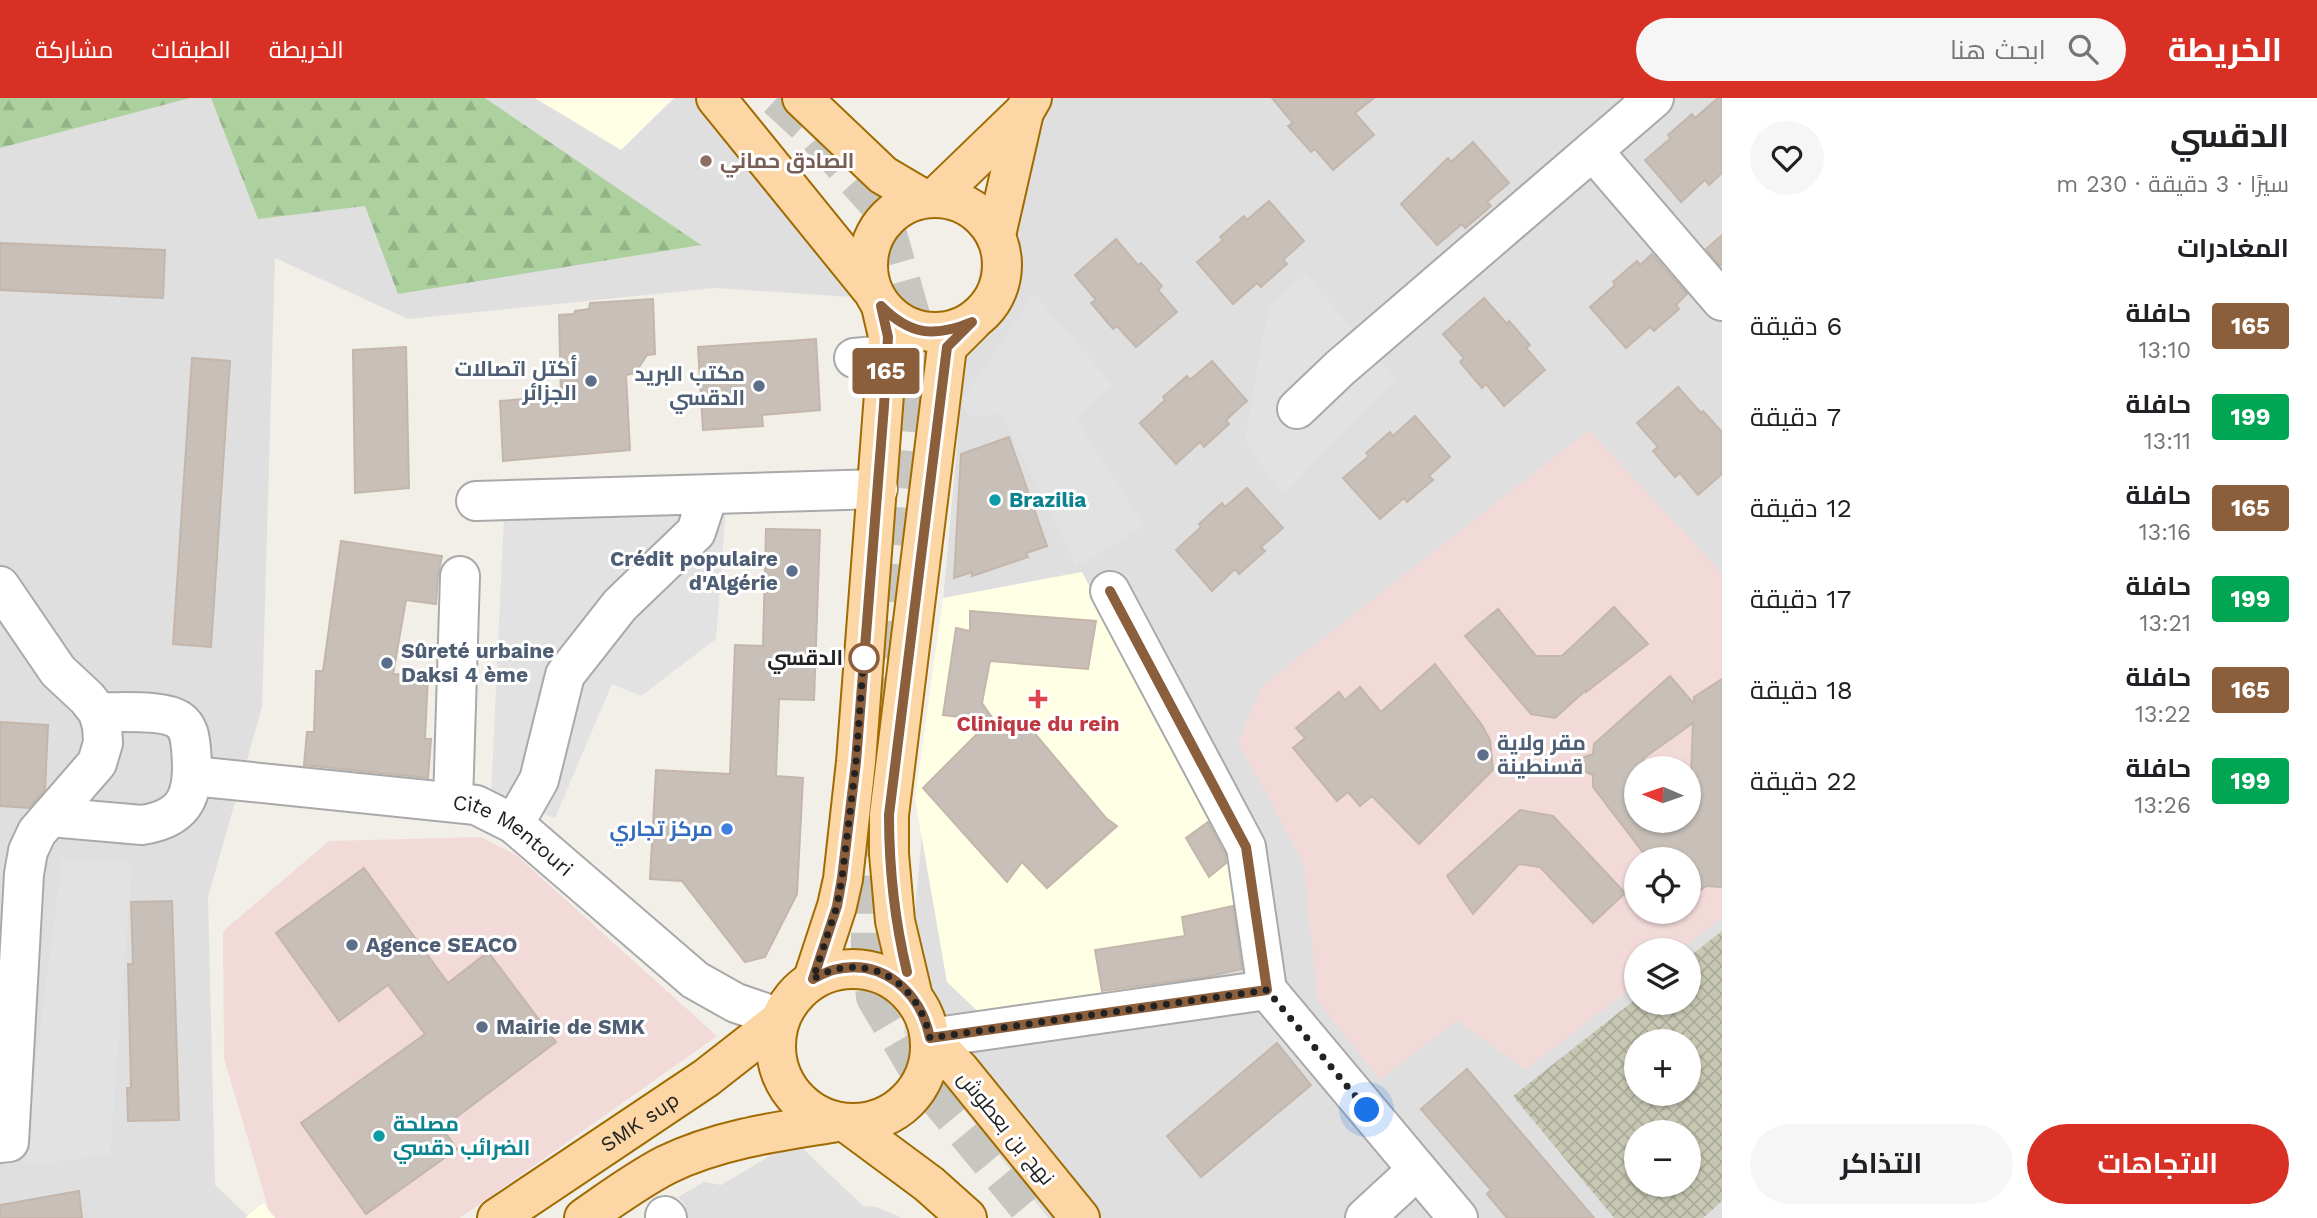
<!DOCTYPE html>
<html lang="ar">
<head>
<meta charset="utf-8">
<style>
	body { margin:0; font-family:"Work Sans",Cairo,sans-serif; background:#f6f6f6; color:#202124; direction:rtl; height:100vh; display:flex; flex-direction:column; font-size:26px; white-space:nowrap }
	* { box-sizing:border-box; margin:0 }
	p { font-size:23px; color:#757577 }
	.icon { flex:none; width:38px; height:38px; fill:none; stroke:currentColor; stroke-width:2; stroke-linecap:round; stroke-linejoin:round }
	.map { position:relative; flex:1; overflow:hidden; direction:ltr }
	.side { display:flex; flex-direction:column; background:#fff; width:595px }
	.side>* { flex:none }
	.badge { padding:0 14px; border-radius:5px; font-size:24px; line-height:46px }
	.needle { width:46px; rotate:272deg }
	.controls { position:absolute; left:1624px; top:658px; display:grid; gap:14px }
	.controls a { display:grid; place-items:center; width:77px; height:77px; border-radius:50%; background:#fff; box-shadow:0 2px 5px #0004; font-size:35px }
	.you { position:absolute; width:35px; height:35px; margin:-18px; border:5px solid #fff; border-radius:50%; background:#1a73e8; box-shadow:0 0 0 10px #1a73e833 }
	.map>.badge { position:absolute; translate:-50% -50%; box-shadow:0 0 0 4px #fff }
	h2 { padding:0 28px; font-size:26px; line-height:63px }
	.round { display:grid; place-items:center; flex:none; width:74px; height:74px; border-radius:37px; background:#f6f6f6 }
	.summary { display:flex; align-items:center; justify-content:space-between; height:119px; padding:0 28px }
	h1 { font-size:33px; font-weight:700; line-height:52px }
	.primary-button { display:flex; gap:14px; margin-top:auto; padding:14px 28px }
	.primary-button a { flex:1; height:80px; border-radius:42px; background:#d93025; color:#fff; font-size:28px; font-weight:700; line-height:80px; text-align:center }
	.primary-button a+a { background:#f6f6f6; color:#202124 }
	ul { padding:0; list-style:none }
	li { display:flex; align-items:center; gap:21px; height:91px; padding:0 28px }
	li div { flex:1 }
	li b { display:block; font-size:26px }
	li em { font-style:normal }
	li .badge { min-width:77px; font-weight:700; text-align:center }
	header { display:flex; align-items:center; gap:42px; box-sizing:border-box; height:98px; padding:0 35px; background:#d93025; color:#fff }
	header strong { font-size:33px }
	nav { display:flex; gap:38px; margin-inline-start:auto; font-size:24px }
	.search { width:490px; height:63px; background:#f6f6f6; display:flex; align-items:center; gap:18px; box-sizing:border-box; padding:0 24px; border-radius:38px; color:#757577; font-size:26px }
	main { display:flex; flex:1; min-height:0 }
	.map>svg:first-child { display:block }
	.residential { fill:#e0dfdf; fill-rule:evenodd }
	.commercial { fill:#f2dad9; fill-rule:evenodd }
	.education { fill:#ffffe5 }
	.construction { fill:url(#construction-cross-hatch); fill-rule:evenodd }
	.forest { fill:url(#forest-firs) }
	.parking { fill:#e2e2e2 }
	.building { fill:#c7bfb8; stroke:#c4b6ab; stroke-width:2; fill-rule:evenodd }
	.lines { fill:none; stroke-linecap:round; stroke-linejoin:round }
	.major-tunnel { stroke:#c8c6c1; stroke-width:38; stroke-dasharray:38 19; stroke-linecap:butt }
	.minor-casing { stroke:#a9a9a9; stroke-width:42 }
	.major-casing { stroke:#a06b00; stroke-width:42 }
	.minor { stroke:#fff; stroke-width:38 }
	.major { stroke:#fcd6a4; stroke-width:38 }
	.line-casing { stroke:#fff; stroke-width:16 }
	.line { stroke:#8b5e3c; stroke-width:10 }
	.walk { stroke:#222; stroke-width:7; stroke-dasharray:0 12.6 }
	.education-dot { fill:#8d6e63; stroke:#fff; stroke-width:2.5 }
	.service-dot { fill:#5c6f8a; stroke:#fff; stroke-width:2.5 }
	.culture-dot { fill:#0f9aa8; stroke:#fff; stroke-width:2.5 }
	.stop-dot { fill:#fff; stroke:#8b5e3c; stroke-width:3.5 }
	.health-dot { fill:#e0444e; stroke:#fff; stroke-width:2.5 }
	.shop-dot { fill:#3f7fe0; stroke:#fff; stroke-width:2.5 }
	.labels { text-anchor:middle; stroke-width:6; stroke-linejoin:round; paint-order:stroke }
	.education-label { font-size:21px; font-weight:bold; fill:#785e54; stroke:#fff; text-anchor:start }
	.service-label { font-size:21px; font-weight:bold; fill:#4e5e75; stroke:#fff; text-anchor:start }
	.culture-label { font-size:21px; font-weight:bold; fill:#0d838f; stroke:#fff; text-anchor:start }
	.stop-label { font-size:21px; font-weight:bold; fill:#222; stroke:#fff; text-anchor:end }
	.health-label { font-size:21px; font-weight:bold; fill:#be3a42; stroke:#fff }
	.shop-label { font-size:21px; font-weight:bold; fill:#366cbe; stroke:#fff; text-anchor:end }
	.street-label { font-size:21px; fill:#222; stroke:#fff }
</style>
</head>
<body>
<header>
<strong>الخريطة</strong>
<div class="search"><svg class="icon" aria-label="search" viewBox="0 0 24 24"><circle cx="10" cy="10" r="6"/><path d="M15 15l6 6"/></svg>ابحث هنا</div>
<nav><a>الخريطة</a><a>الطبقات</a><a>مشاركة</a></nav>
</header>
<main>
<section class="side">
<div class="summary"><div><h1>الدقسي</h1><p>سيرًا · 3 دقيقة · 230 m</p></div><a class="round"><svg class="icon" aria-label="heart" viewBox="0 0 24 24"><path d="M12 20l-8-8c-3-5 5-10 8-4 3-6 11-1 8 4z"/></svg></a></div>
<h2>المغادرات</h2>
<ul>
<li><span class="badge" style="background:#8b5e3c;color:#fff">165</span><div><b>حافلة</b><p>13:10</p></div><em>6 دقيقة</em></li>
<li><span class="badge" style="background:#00a651;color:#fff">199</span><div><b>حافلة</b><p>13:11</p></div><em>7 دقيقة</em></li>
<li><span class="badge" style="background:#8b5e3c;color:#fff">165</span><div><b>حافلة</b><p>13:16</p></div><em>12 دقيقة</em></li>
<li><span class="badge" style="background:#00a651;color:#fff">199</span><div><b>حافلة</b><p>13:21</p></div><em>17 دقيقة</em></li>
<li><span class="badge" style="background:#8b5e3c;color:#fff">165</span><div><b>حافلة</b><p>13:22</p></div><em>18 دقيقة</em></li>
<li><span class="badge" style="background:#00a651;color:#fff">199</span><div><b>حافلة</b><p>13:26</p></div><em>22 دقيقة</em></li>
</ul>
<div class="primary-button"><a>الاتجاهات</a><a>التذاكر</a></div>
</section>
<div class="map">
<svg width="1722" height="1120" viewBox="0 0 1722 1120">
	<defs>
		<pattern id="construction-cross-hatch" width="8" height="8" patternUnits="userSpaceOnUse" patternTransform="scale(1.75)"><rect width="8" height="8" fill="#c7c7b4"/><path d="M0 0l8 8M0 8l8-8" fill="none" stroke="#abab9a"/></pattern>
		<pattern id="forest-firs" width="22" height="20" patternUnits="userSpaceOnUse" patternTransform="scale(1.75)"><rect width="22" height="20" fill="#add19e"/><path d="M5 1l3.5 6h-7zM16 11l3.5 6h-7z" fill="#95b388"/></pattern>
	</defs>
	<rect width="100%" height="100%" fill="#f2efe9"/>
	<g class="residential">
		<polygon points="0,0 714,0 752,44 852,199 715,190 408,221 275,160 262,609 208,799 215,1087 250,1120 0,1120"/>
		<path d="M1053,0H1722V1120H1048L904,935L961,304L986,123ZM1636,670H1689V723H1636ZM1636,761H1689V814H1636ZM1636,852H1689V905H1636ZM1636,943H1689V996H1636ZM1636,1034H1689V1087H1636Z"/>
		<polygon points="795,1043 863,1108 877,1109 902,1120 666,1120 686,1108 678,1099 704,1084 721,1087"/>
	</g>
	<g class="commercial">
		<path d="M1589,332L1722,475V820L1681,852H1636V886L1525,972L1457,922L1380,982L1318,904L1303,764L1238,644L1262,588ZM1636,670H1689V723H1636ZM1636,761H1689V814H1636Z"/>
		<polygon points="481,739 516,757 717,938 460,1120 275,1120 269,1113 224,960 223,833 329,743"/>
	</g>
	<g class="education">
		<polygon points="535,0 674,0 621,52"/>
		<polygon points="1082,474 1230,762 1248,869 989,924 947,884 915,701 943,500"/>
		<polygon points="263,1105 275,1120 245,1120"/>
	</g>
	<path class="construction" d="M1722,833V1103L1703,1120H1614L1513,998L1636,901V905H1689V859ZM1636,943H1689V996H1636ZM1636,1034H1689V1087H1636Z"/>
	<g class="forest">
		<polygon points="0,0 190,0 0,50"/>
		<polygon points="211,0 485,0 701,147 398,196 365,108 258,121"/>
	</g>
	<g class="parking">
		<polygon points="1305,176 1396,281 1283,397 1245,343 1268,211"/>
		<polygon points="1034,196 1113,287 1076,321 1144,428 1076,469 1002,316 969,319 961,304"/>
		<polygon points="726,409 716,541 641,598 612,586 555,720 491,698 504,417"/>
		<polygon points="62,761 132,765 110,1057 23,1067"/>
	</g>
	<g class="building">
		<polygon points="1272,0 1374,0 1355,15 1374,37 1333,72 1315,51 1311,54 1288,28 1293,25"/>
		<polygon points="1718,0 1722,0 1722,75 1709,87 1705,82 1681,104 1645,62 1671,40 1668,37 1692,16 1695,20"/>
		<polygon points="1473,44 1509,85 1487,104 1491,108 1465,130 1462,126 1437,147 1401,106 1448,60 1451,64"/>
		<polygon points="1269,103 1304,143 1283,162 1287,166 1261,189 1257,185 1233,206 1197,164 1223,142 1220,139 1244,118 1247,122"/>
		<polygon points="1722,137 1722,166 1720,168 1706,151"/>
		<polygon points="1116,141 1138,167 1141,165 1162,188 1158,192 1177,214 1136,249 1117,228 1113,231 1091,205 1096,202 1075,177"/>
		<polygon points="0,145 165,152 163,200 0,192"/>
		<polygon points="1652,156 1687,196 1676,207 1679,211 1654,233 1650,229 1626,250 1590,209 1615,187 1613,184 1637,163 1640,167"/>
		<polygon points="1484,200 1507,226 1509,223 1530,247 1526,250 1545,272 1504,308 1486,286 1482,290 1460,264 1464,260 1443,236"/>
		<polygon points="653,201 655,256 647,257 635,275 626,277 630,352 503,363 500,303 561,298 559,217 574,216 575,213 589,211 590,205"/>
		<polygon points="816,241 820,312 762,317 763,328 703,332 698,249"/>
		<polygon points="406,249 409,390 355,395 353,252"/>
		<polygon points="192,260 230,263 211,549 173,546"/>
		<polygon points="1212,263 1247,303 1226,322 1229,326 1204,349 1200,344 1176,366 1140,325 1165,302 1163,299 1187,278 1190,282"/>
		<polygon points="1678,289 1701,315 1703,313 1722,334 1722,376 1698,397 1680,375 1675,379 1653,353 1658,349 1637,325"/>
		<polygon points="1415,318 1450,359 1429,378 1433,382 1407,404 1404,400 1380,421 1343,380 1369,358 1366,355 1390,334 1393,338"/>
		<polygon points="1009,339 1047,448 1026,455 1028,459 972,478 972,474 954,480 961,356"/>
		<polygon points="1247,390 1283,430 1261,449 1265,453 1239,476 1235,471 1212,493 1176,452 1201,429 1199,426 1222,405 1225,409"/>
		<polygon points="766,431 820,432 814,602 779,601 776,678 803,680 797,796 765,859 745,864 682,783 650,781 656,672 730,676 735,547 763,548"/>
		<polygon points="341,443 442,458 438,477 436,506 406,502 393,576 428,578 425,641 431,641 428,680 304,667 307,634 314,634 316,573 323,573"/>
		<polygon points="1614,509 1648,546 1586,594 1586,592 1555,620 1531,616 1465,538 1498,511 1536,558 1562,558"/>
		<polygon points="970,513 1096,523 1088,571 990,563 982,605 1005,638 1026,625 1106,720 1117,728 1047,790 1022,764 1007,784 923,690 991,622 943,617 956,530 970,533"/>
		<polygon points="1435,566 1482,627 1490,642 1493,672 1419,746 1372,698 1360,708 1348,694 1337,703 1293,650 1305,640 1296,630 1339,594 1345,602 1360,589 1381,614"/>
		<path d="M1670,578L1694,606V599L1722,581V789L1706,788L1689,801V761H1648L1593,689V677L1566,665L1593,656L1594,646ZM1693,625L1689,723H1636V670H1643L1644,660Z"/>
		<polygon points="0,624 48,627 45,692 29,710 0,708"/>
		<polygon points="1520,712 1553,718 1625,795 1593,825 1540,769 1519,766 1473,816 1447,778"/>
		<polygon points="1208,724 1225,756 1226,765 1209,779 1186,740"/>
		<polygon points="364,770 448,885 488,854 556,944 442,1030 457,1051 366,1116 301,1025 425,936 388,887 339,923 276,835"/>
		<polygon points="172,803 179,1022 128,1023 127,990 131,990 128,866 133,866 131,804"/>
		<polygon points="1233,808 1242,871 1206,879 1102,893 1095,852 1185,838 1182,819"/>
		<polygon points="1277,945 1311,987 1201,1079 1167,1038"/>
		<polygon points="1467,971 1594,1120 1507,1120 1487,1096 1491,1092 1421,1011"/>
		<polygon points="79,1093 82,1120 0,1120 0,1107"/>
	</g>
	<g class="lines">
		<g class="major-tunnel">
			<polyline points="777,0 815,35 880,108 914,228 880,651"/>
			<polyline points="875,721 870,800 870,848 875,899 927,987 1037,1120"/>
		</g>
		<defs>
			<g id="minor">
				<polyline points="1593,53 1722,203"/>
				<polyline points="854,260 887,257"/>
				<polyline points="1297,311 1340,270 1654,0"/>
				<polyline points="476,403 878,391"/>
				<polyline points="0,488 58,573 87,600 98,614 102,628 103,645 97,665 37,734 28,753 24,776 9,1044 0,1045"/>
				<polyline points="1110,493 1246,749 1267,892 1458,1120"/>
				<path id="s1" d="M193,678L476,707L514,726L695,882L736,905L780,920"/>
				<polyline points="453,704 460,478"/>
				<path d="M50,719L142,727C189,720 195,693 191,651C190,640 189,629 179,622C163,611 118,615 98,614"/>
				<polyline points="514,726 539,682 565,577 620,507 696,434 708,397"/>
				<polyline points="930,940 1267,892"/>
				<polyline points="665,1118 667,1120"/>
				<polyline points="1365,1120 1417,1072"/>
			</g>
			<g id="major">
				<polyline points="716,0 871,191"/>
				<polyline points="802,0 883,77 922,100"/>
				<polyline points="936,99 1024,14 1032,0"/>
				<circle cx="935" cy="167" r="67"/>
				<polyline points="996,137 1024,14"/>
				<circle cx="853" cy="948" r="77"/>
				<polyline points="813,881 837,808 843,781 856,664 887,257 888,238 881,208"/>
				<polyline points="913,899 895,823 889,756 889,717 947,249 972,224"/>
				<polyline points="930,941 959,971 1080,1120"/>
				<polyline points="848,1026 929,1086 967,1120"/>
				<path id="s2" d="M497,1120L706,980L779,923"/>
				<path d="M584,1120C610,1102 637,1082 666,1067C719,1041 780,1033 838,1024"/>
			</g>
		</defs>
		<use href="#minor" class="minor-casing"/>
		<use href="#major" class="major-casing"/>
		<use href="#minor" class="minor"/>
		<use href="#major" class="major"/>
	</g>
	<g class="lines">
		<defs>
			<path id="line" d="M907,874C894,820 889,772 889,717L947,249L972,224C934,240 910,237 881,208L888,239L884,308L856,664L842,780L837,808L813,881C819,878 826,874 833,872C882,859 921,894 930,940L1267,892L1246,749L1110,493"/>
		</defs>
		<use href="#line" class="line-casing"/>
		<use href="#line" class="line"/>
		<path class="walk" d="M864,560V555L856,664L842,780L837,808L813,881C819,878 826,874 833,872C882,859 921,894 930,940L1267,892L1367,1012"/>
	</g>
	<circle class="education-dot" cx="706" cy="63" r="7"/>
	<g class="service-dot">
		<circle cx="591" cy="283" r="7"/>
		<circle cx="759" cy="288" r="7"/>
		<circle cx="792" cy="473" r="7"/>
		<circle cx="387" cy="565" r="7"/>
		<circle cx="1483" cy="657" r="7"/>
		<circle cx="352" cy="847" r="7"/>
		<circle cx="482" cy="929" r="7"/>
	</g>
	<g class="culture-dot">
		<circle cx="995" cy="402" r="7"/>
		<circle cx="379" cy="1038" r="7"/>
	</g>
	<circle class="stop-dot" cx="864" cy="560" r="14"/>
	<path class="health-dot" d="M1034.5 590.5h7v7h7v7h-7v7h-7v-7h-7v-7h7z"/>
	<circle class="shop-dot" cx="727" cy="731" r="7"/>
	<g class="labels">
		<g class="education-label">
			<text x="720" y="70">الصادق حماني</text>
		</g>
		<g class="service-label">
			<text x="577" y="278" text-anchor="end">أكتل اتصالات<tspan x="577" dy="24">الجزائر</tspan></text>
			<text x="745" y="283" text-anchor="end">مكتب البريد<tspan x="745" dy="24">الدقسي</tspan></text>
			<text x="778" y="468" text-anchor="end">Crédit populaire<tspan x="778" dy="24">d'Algérie</tspan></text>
			<text x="401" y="560">Sûreté urbaine<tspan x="401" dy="24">Daksi 4 ème</tspan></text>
			<text x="1497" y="652">مقر ولاية<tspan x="1497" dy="24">قسنطينة</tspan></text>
			<text x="366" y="854">Agence SEACO</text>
			<text x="496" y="936">Mairie de SMK</text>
		</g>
		<g class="culture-label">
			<text x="1009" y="409">Brazilia</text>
			<text x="393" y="1033">مصلحة<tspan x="393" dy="24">الضرائب دقسي</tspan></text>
		</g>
		<g class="stop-label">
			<text x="843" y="567">الدقسي</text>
		</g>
		<g class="health-label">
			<text x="1038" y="633">Clinique du rein</text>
		</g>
		<g class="shop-label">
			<text x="713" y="738">مركز تجاري</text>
		</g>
		<g class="street-label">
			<text dy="7" stroke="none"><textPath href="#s1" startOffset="331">Cite Mentouri</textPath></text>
			<text dy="7" stroke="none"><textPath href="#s2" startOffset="172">SMK sup</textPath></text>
			<text transform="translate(1006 1030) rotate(51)" y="7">نهج بن بعطوش</text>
		</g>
	</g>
</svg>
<div class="controls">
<a><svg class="needle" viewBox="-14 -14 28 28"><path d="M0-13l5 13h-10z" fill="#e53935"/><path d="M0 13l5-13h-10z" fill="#757577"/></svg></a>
<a><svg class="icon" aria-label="locate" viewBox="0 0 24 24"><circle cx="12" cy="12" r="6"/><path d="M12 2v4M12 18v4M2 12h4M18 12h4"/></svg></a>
<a><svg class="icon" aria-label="layers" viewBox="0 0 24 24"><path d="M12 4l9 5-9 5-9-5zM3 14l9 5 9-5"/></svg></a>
<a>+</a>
<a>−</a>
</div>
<div class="you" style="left:1367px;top:1012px"></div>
<b class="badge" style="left:886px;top:273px;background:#8b5e3c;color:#fff">165</b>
</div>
</main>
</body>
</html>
